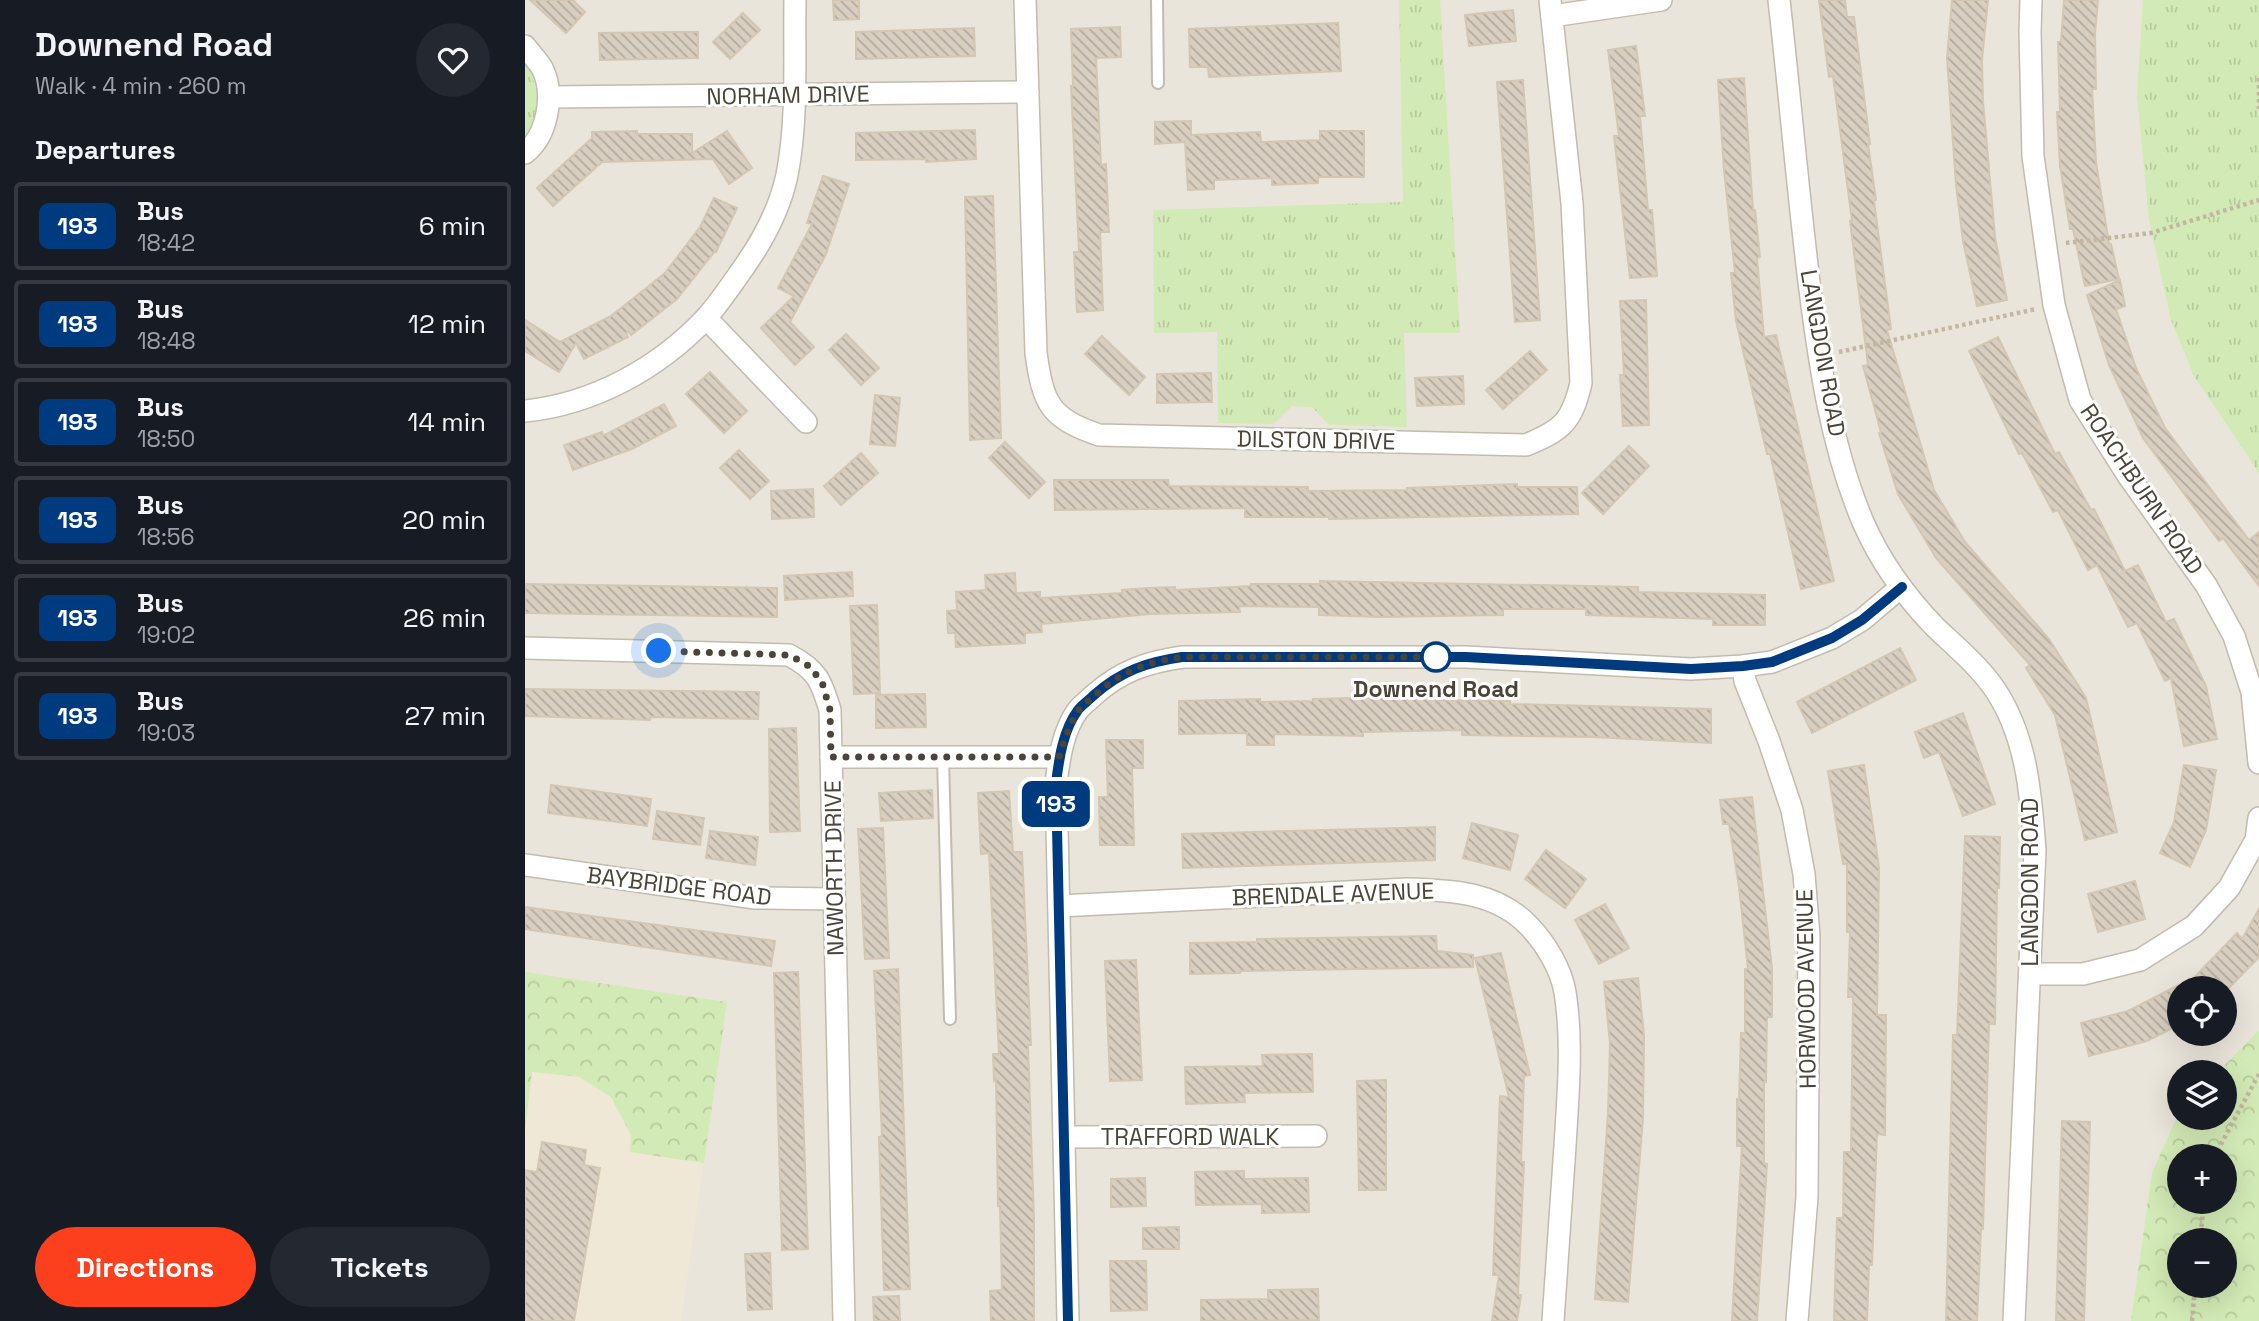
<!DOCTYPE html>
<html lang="en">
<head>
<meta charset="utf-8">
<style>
	body { margin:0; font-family:"Space Grotesk",sans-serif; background:#242831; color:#f1f3f6; height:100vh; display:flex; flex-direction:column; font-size:26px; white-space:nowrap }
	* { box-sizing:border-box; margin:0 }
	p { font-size:23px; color:#9ea1a6 }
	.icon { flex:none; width:38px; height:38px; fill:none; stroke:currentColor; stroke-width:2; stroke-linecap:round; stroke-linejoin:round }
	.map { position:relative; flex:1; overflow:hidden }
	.details { display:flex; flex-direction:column; background:#171b24; width:525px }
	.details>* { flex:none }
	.badge { padding:0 14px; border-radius:10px; font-size:24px; line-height:46px }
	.fabs { position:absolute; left:1642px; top:976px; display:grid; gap:14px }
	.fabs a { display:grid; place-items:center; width:70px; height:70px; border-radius:50%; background:#171b24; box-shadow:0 7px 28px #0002; font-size:35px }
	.you { position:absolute; width:35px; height:35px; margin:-18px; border:5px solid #fff; border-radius:50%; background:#1a73e8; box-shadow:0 0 0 10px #1a73e833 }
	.map>.badge { position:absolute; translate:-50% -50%; box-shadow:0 0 0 4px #fff }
	h2 { padding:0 35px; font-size:26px; line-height:63px }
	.round { display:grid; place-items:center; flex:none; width:74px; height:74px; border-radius:37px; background:#242831 }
	.head { display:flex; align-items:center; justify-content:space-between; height:119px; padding:0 35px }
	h1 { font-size:33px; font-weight:700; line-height:52px }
	.cta { display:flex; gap:14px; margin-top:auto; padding:14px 35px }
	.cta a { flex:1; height:80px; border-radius:42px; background:#fc3f1d; color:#fff; font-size:28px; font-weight:700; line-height:80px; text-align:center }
	.cta a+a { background:#242831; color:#f1f3f6 }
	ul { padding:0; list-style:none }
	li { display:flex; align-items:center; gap:21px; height:88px; margin:0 14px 10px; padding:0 21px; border:4px solid #363941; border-radius:7px }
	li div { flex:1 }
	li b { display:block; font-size:26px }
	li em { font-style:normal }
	li .badge { min-width:77px; font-weight:700; text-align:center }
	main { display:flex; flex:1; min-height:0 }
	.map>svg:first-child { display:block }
	.residential { fill:#eae5da; fill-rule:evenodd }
	.education { fill:#efe8d6 }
	.grass { fill:url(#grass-tufts) }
	.forest { fill:url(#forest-crowns); fill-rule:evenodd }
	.building { fill:url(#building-back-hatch); stroke:#d3c7b4; stroke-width:2 }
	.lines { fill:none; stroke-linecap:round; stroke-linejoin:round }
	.service-casing { stroke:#c2bbae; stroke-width:14 }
	.minor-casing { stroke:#c2bbae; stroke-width:24 }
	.path { stroke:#c4b79f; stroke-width:4.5; stroke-dasharray:3.5 3.5; stroke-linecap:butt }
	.service { stroke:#fff; stroke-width:10 }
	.minor { stroke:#fff; stroke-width:21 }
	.line-casing { stroke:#fff; stroke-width:16 }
	.line { stroke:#003b80; stroke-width:10 }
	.walk { stroke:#4b4439; stroke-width:7; stroke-dasharray:0 12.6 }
	.stop-dot { fill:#fff; stroke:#003b80; stroke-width:3.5 }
	.labels { text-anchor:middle; stroke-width:6; stroke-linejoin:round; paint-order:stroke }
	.street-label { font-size:23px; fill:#4b4439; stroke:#fff }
	.stop-label { font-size:23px; font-weight:bold; fill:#4b4439; stroke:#fff }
</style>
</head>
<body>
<main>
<section class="details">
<div class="head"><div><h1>Downend Road</h1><p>Walk · 4 min · 260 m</p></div><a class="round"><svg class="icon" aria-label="heart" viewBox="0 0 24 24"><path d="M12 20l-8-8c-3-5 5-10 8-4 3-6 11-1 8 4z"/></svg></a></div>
<h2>Departures</h2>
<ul>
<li><span class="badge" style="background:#003b80;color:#fff">193</span><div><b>Bus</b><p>18:42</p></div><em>6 min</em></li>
<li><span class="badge" style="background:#003b80;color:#fff">193</span><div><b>Bus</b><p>18:48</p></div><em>12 min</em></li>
<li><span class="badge" style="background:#003b80;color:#fff">193</span><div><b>Bus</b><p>18:50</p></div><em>14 min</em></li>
<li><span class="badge" style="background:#003b80;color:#fff">193</span><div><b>Bus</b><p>18:56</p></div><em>20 min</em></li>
<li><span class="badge" style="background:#003b80;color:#fff">193</span><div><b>Bus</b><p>19:02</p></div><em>26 min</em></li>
<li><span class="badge" style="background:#003b80;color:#fff">193</span><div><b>Bus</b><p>19:03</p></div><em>27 min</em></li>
</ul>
<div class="cta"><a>Directions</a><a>Tickets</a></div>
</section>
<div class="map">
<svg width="1734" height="1321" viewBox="0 0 1734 1321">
	<defs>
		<pattern id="grass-tufts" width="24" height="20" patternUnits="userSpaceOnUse" patternTransform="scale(1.75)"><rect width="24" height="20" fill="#d2eab5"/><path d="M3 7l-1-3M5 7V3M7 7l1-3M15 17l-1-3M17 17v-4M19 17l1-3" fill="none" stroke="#b6ca9c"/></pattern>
		<pattern id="forest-crowns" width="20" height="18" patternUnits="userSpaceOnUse" patternTransform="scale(1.75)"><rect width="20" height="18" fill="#d2eab5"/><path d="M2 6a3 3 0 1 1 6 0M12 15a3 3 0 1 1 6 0" fill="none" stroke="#b6ca9c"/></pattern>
		<pattern id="building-back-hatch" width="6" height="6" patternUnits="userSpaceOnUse" patternTransform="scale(1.75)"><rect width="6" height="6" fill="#d8cfc1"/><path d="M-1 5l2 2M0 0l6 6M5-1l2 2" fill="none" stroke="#b1aa9e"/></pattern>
	</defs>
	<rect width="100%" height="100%" fill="#f6f3ec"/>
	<path class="residential" d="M0,0H1734V1321H0ZM1654,989H1699V1034H1654ZM1654,1073H1699V1118H1654ZM1654,1157H1699V1202H1654ZM1654,1241H1699V1286H1654Z"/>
	<polygon class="education" points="0,972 202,1002 156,1321 0,1321"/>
	<g class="grass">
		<polygon points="874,0 915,0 935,333 879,333 882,427 804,425 787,407 767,406 749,424 693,423 692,332 629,333 628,210 878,202"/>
		<polygon points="1618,0 1734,0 1734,473 1669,376 1646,320 1624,220 1612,95"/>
		<path d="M0,60C13,85 18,111 0,135Z"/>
	</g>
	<g class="forest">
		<polygon points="0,972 202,1002 179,1163 105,1152 106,1135 86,1097 54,1077 7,1072 0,1131"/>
		<path d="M1734,1030V1321H1606L1627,1173L1654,1112V1118H1699V1073H1692ZM1654,1157H1699V1202H1654ZM1654,1241H1699V1286H1654Z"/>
	</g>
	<g class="building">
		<polygon points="5,0 48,0 60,12 41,33"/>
		<polygon points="308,0 334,0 334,19 309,20"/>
		<polygon points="1294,0 1320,0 1322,17 1329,17 1345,144 1343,144 1351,200 1349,201 1366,329 1362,330 1409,490 1440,542 1524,639 1561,698 1592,832 1560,840 1530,715 1501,668 1505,665 1411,558 1373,494 1354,433 1356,432 1338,366 1343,365 1325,221 1327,221 1308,76 1304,77"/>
		<polygon points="1427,0 1463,0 1457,60 1458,101 1470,237 1482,300 1452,306 1438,241 1431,185 1422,58"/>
		<polygon points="1539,0 1573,0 1570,34 1571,89 1567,89 1571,162 1584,244 1586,244 1594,279 1560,286 1548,229 1545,229 1535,166 1532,112 1535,112 1533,42 1536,42"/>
		<polygon points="988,10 991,41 944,46 940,15"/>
		<polygon points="218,13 235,30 205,59 188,42"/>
		<polygon points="813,23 816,71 684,77 683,67 665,67 664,29"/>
		<polygon points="595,27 596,57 571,58 576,165 581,164 584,232 575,232 578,310 552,312 549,252 554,252 546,86 548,86 546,29"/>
		<polygon points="449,28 450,56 331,59 331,32"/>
		<polygon points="151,32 173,32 173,58 75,60 74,33"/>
		<polygon points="1111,46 1120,116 1115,116 1123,210 1127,210 1132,276 1105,278 1089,136 1094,136 1083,50"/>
		<polygon points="1219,78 1228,210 1230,210 1235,257 1232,258 1239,337 1251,335 1309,581 1276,589 1245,454 1242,454 1211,321 1206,273 1210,273 1199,170 1193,80"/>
		<polygon points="998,80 1015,320 990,322 972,82"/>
		<polygon points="666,121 666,135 735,132 736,142 795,140 795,131 839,131 839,177 793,177 793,183 747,185 747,178 689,180 689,189 663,190 660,142 630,144 630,122"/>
		<polygon points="450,130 451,159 401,162 401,159 331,160 331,133"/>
		<polygon points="112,131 112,134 167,134 167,153 202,131 227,168 204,184 188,159 77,162 28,206 12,188 67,138 67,132"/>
		<polygon points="298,176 324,184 301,254 265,322 289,347 270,365 236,328 269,296 253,288 287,224 282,223"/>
		<polygon points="468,196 476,438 445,440 440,197"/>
		<polygon points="189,198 212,208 191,252 190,251 152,299 106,335 103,331 101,333 103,337 59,359 51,343 34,372 0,351 0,320 35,342 86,316 140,273 175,227"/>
		<polygon points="1595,280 1600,306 1591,309 1611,368 1640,428 1724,540 1734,532 1734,586 1698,538 1694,541 1618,438 1584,365 1562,295"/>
		<polygon points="1121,300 1124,425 1098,426 1095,375 1099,375 1095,301"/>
		<polygon points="321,334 354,368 336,385 304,350"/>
		<polygon points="577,336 620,377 604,395 560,354"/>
		<polygon points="1473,337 1530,454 1534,452 1566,510 1569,509 1600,571 1613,565 1641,622 1649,619 1681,686 1692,739 1659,746 1646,678 1640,681 1612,623 1603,627 1572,565 1563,570 1533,510 1528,512 1497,453 1494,454 1444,351"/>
		<polygon points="1005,351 1022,370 978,409 961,390"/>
		<polygon points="185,372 222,411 199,433 161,394"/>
		<polygon points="686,373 687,402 632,403 632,374"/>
		<polygon points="938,376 939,404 892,406 890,378"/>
		<polygon points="350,395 375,398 370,446 345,444"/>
		<polygon points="139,404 151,426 107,449 48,470 39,445 77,432 78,436"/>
		<polygon points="480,442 520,482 504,498 464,458"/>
		<polygon points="1104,446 1124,466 1078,514 1057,493"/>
		<polygon points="214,450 244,481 225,499 195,468"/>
		<polygon points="336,453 353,473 316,505 299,486"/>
		<polygon points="529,480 643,480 644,486 783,487 783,491 882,490 882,488 966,485 992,484 992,487 1052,487 1053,514 804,519 804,517 720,517 720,508 530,510"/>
		<polygon points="288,489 289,517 247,519 246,491"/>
		<polygon points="327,572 328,596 260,600 259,576"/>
		<polygon points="490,573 491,593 515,592 515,598 597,593 597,590 623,588 650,587 650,590 726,586 726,584 795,584 795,581 1113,587 1113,592 1240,595 1240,625 1188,625 1188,619 1061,615 1061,609 978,609 978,615 856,617 794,615 794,607 714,606 715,612 625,614 516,624 517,632 500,633 500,643 431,647 430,633 423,633 422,611 432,610 431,592 461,590 460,575"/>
		<polygon points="0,584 252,588 252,617 0,613"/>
		<polygon points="352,605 355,693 329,694 325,606"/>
		<polygon points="1375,648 1391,680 1287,733 1272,702"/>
		<polygon points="0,689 234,692 233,719 125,717 125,720 0,716"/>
		<polygon points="400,694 401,727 351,728 351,695"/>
		<polygon points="905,696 905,700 985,701 985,704 1186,709 1186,743 1068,737 937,735 937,730 838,732 838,736 749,734 749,745 722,745 722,733 654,734 654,701 735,699 735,702 788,701 788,699"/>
		<polygon points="1438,713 1470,804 1438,816 1414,752 1399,758 1390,732"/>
		<polygon points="271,728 275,831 245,832 244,729"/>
		<polygon points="581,740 618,740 618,768 607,768 609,845 575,845 574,797 583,797"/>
		<polygon points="1339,765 1354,867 1352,1015 1361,1015 1360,1135 1352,1134 1347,1265 1344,1265 1342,1321 1309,1321 1312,1218 1318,1218 1319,1152 1326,1152 1328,997 1323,997 1325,932 1322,932 1322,864 1318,864 1303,771"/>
		<polygon points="1659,765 1691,770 1681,830 1665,867 1635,853 1649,822"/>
		<polygon points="26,785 126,799 122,826 23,813"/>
		<polygon points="407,790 408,818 356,821 354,793"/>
		<polygon points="484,791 488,852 497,852 506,1045 503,1045 509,1220 509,1321 466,1321 465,1291 477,1290 475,1206 473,1206 471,1080 469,1081 468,1054 474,1054 464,853 456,854 453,793"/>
		<polygon points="1227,797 1247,968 1247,1017 1242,1017 1241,1082 1239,1082 1239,1164 1242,1164 1232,1321 1207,1321 1217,1146 1212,1146 1212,1099 1214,1099 1216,1033 1220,1033 1220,969 1223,969 1214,887 1204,824 1198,824 1195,800"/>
		<polygon points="132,811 179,818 175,845 128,839"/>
		<polygon points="947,823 993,835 985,870 938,858"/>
		<polygon points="910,827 910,860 658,868 657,834"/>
		<polygon points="358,828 364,958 340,959 333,829"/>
		<polygon points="185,831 233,837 230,865 181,858"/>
		<polygon points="1440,836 1475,837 1474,888 1472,888 1470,1024 1464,1024 1458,1229 1456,1229 1452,1321 1421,1321 1428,1035 1432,1035"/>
		<polygon points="1021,850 1061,879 1040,908 1000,879"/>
		<polygon points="1610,881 1620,919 1573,932 1563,894"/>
		<polygon points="1080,904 1104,948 1074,964 1050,920"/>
		<polygon points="0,907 250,941 246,966 0,929"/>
		<polygon points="1734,909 1734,957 1703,989 1658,989 1712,933 1717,939"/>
		<polygon points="911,936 912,951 948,955 948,967 715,971 715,973 665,974 665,943 732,942 732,939"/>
		<polygon points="976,953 1005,1075 999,1076 996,1162 999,1162 993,1295 996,1295 992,1321 967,1321 974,1275 968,1275 975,1096 984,1097 950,958"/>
		<polygon points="611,960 617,1080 585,1081 580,961"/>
		<polygon points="373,969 385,1289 359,1290 354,1137 357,1136 349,971"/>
		<polygon points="273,972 283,1249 257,1250 249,973"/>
		<polygon points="1113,978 1119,1035 1118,1118 1103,1302 1070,1299 1083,1113 1085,1044 1079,982"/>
		<polygon points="1654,985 1654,1025 1622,1041 1564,1056 1556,1023 1603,1011"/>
		<polygon points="787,1054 788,1092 719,1093 720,1102 661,1104 660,1067 738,1066 737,1055"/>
		<polygon points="861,1080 861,1190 834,1190 832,1081"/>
		<polygon points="1537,1121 1565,1122 1559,1321 1531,1321"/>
		<polygon points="17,1142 61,1150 59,1165 75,1168 49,1321 0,1321 0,1170 12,1172"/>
		<polygon points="719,1171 719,1179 783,1178 784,1212 737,1213 737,1204 671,1205 670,1172"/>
		<polygon points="620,1178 621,1206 586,1207 586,1179"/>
		<polygon points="654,1227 654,1249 618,1249 618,1228"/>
		<polygon points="245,1253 247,1309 223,1310 220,1254"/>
		<polygon points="585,1261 621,1261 622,1310 586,1311"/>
		<polygon points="793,1289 794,1320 676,1321 676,1300 743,1299 743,1290"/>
		<polygon points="374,1296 375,1321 349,1321 348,1297"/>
	</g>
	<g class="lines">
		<defs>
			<g id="service">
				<polyline points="632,0 633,83"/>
				<polyline points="418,757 425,1019"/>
			</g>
			<g id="minor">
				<path d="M500,0L511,353C518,403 524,418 574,435L1001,445C1038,430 1047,421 1056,383L1047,203L1025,0"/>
				<path d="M1254,0C1265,97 1273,194 1285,290C1295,368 1307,449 1338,522C1355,561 1381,597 1410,627C1430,646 1453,665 1469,688C1502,736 1506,795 1510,850L1489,1321"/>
				<polyline points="1506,0 1505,32 1508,156 1529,305 1555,400 1604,477 1681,585 1709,636 1727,692 1734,763"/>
				<polyline points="1027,16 1136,0"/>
				<path d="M0,46C5,53 12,60 17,68C30,93 23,135 0,153"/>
				<polyline points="24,97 503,92"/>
				<polyline points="181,318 281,422"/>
				<path d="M0,411C69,404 134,368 181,318C195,302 207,284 219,267C238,240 255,208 262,175C273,119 269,58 270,0"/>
				<path d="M0,648L264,655C292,670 296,680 305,710L319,1321"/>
				<polyline points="1218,666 1220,681 1244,741 1267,810 1279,874 1284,936 1282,1197 1272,1321"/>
				<polyline points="306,757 534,757"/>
				<polyline points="0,865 230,898 309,899"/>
				<path d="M534,906L882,889C926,890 973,892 1005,927C1021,944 1036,969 1040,992C1048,1042 1043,1095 1040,1146C1036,1204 1032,1263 1028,1321"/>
				<polyline points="1506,974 1558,974 1615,960 1669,926 1704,888 1731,840 1734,818"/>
				<polyline points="539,1137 791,1136"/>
				<path d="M543,1321L531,783C534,759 538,730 553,710C557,705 564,700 569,695C596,671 622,662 658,657H941L1166,669L1218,666L1247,662L1307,638L1337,620L1376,587"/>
			</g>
		</defs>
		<use href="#service" class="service-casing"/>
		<use href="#minor" class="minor-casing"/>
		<g class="path">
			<polyline points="1734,78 1734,109"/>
			<polyline points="1541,243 1626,233 1734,200"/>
			<polyline points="1314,352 1511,309"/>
			<polyline points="1689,1157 1734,1074"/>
			<polyline points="1675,1241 1679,1202"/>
			<polyline points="1667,1321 1670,1286"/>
		</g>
		<use href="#service" class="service"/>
		<use href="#minor" class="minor"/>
	</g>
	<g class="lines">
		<defs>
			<path id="line" d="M543,1321L531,783C534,759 538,730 553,710C557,705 564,700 569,695C596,671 622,662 657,657H941L1166,669L1218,666L1247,662L1307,638L1337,620L1377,587"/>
		</defs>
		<use href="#line" class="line-casing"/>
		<use href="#line" class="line"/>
		<path class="walk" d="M134,651L264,655L284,666L297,682L305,710L306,757H534C539,742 544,725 553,711C557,705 564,701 569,696C596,671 622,662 657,657H916H911"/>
	</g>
	<circle class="stop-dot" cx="911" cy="657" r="14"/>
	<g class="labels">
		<g class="street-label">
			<text transform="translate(263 95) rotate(-1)" y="8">NORHAM DRIVE</text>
			<text transform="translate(1298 353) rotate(80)" y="8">LANGDON ROAD</text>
			<text transform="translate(791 440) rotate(1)" y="8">DILSTON DRIVE</text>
			<text transform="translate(1617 489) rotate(56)" y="8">ROACHBURN ROAD</text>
			<text transform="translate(309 868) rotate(-91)" y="8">NAWORTH DRIVE</text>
			<text transform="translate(1505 882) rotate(-90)" y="8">LANGDON ROAD</text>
			<text transform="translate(154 886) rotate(7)" y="8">BAYBRIDGE ROAD</text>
			<text transform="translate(808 894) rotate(-2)" y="8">BRENDALE AVENUE</text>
			<text transform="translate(1281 989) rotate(-91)" y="8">HORWOOD AVENUE</text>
			<text x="665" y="1145">TRAFFORD WALK</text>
		</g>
		<g class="stop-label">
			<text x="911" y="697">Downend Road</text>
		</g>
	</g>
</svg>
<div class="fabs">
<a><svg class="icon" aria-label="locate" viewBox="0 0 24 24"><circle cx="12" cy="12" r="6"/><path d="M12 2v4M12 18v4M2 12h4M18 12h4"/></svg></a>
<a><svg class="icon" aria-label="layers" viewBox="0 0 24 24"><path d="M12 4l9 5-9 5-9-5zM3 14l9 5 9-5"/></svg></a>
<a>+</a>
<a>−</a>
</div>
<div class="you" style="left:134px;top:651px"></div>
<b class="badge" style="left:531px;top:804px;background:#003b80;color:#fff">193</b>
</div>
</main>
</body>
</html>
